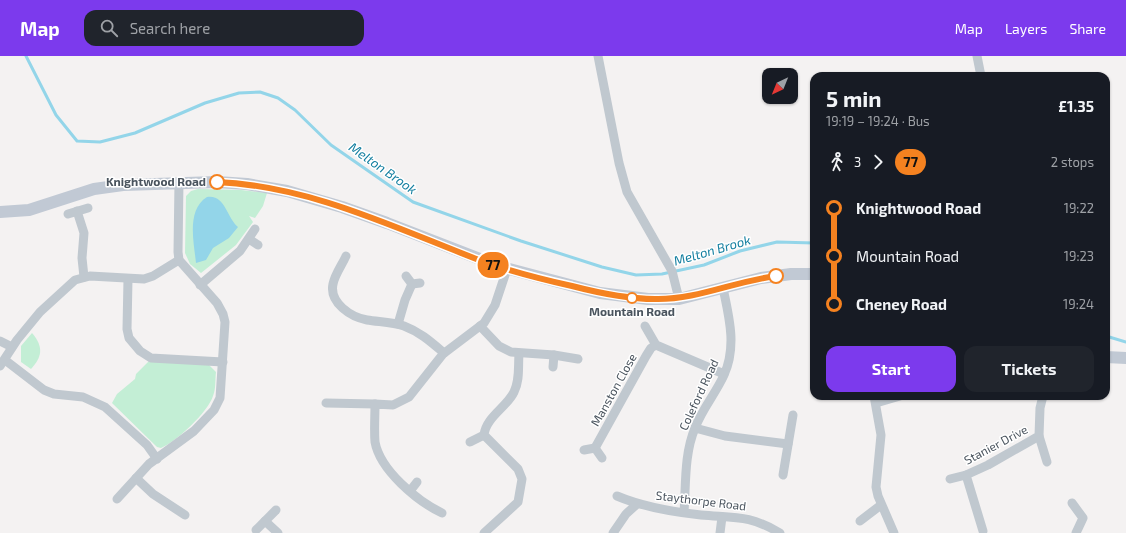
<!DOCTYPE html>
<html lang="en">
<head>
<meta charset="utf-8">
<style>
	body { margin:0; font-family:"Exo 2",sans-serif; background:#20242c; color:#f1f3f6; height:100vh; display:flex; flex-direction:column; font-size:15px; white-space:nowrap }
	* { box-sizing:border-box; margin:0 }
	p { font-size:13px; color:#9ea1a6 }
	.icon { flex:none; width:22px; height:22px; fill:none; stroke:currentColor; stroke-width:2; stroke-linecap:round; stroke-linejoin:round }
	.map { position:relative; flex:1; overflow:hidden }
	.details { position:absolute; left:810px; top:16px; width:300px; height:328px; display:flex; flex-direction:column; background:#171b24; border-radius:12px; box-shadow:0 1px 3px #0004 }
	.details>* { flex:none }
	.badge { padding:0 8px; border-radius:13px; font-size:14px; line-height:26px }
	.needle { width:26px; rotate:223deg }
	.buttons { position:absolute; left:762px; top:12px; display:grid; gap:8px }
	.buttons a { display:grid; place-items:center; width:36px; height:36px; border-radius:8px; background:#171b24; box-shadow:0 1px 3px #0004; font-size:20px }
	.map>.badge { position:absolute; translate:-50% -50%; box-shadow:0 0 0 2px #fff }
	.legs { display:flex; align-items:center; gap:6px; height:44px; padding:0 16px; font-size:13px }
	.legs p { margin-inline-start:auto }
	.summary { display:flex; align-items:center; justify-content:space-between; height:68px; padding:0 16px }
	h1 { font-size:22px; font-weight:700; line-height:30px }
	.action { display:flex; gap:8px; margin-top:auto; padding:8px 16px }
	.action a { flex:1; height:46px; border-radius:12px; background:#7c3aed; color:#fff; font-size:16px; font-weight:700; line-height:46px; text-align:center }
	.action a+a { background:#20242c; color:#f1f3f6 }
	ul { padding:0 16px; list-style:none }
	li { display:flex; align-items:center; gap:14px; height:48px; font-size:15px }
	li i { display:grid; place-items:center; width:6px; height:100%; margin:0 5px; background:currentColor }
	li i::after { content:''; width:10px; height:10px; margin:-5px; border:3px solid; border-radius:50%; background:#171b24 }
	li p { margin-inline-start:auto }
	li:first-child i { background:linear-gradient(#0000 50%,currentColor 0) }
	li:last-child i { background:linear-gradient(currentColor 50%,#0000 0) }
	header { display:flex; align-items:center; gap:24px; box-sizing:border-box; height:56px; padding:0 20px; background:#7c3aed; color:#fff }
	header strong { font-size:19px }
	nav { display:flex; gap:22px; margin-inline-start:auto; font-size:14px }
	.search { width:280px; height:36px; background:#20242c; display:flex; align-items:center; gap:10px; box-sizing:border-box; padding:0 14px; border-radius:12px; color:#9ea1a6; font-size:15px }
	.map>svg:first-child { display:block }
	.green { fill:#c3eed5 }
	.water { fill:#93d5e9 }
	.lines { fill:none; stroke-linecap:round; stroke-linejoin:round }
	.stream { stroke:#93d5e9; stroke-width:3 }
	.street { stroke:#c0c8cf; stroke-width:9 }
	.secondary { stroke:#c1c9d4; stroke-width:12 }
	.line-1-casing { stroke:#fff; stroke-width:9 }
	.line-1 { stroke:#f58220; stroke-width:6 }
	.stop-1-dot { fill:#fff; stroke:#f58220; stroke-width:2 }
	.labels { text-anchor:middle; stroke-width:3; stroke-linejoin:round; paint-order:stroke }
	.stop-label { font-size:12px; font-weight:bold; fill:#4a545e; stroke:#fff; text-anchor:end }
	.street-label { font-size:12px; fill:#4a545e; stroke:#fff }
	.water-label { font-size:13px; font-style:italic; fill:#147fa0; stroke:#fff }
</style>
</head>
<body>
<header>
<strong>Map</strong>
<div class="search"><svg class="icon" aria-label="search" viewBox="0 0 24 24"><circle cx="10" cy="10" r="6"/><path d="M15 15l6 6"/></svg>Search here</div>
<nav><a>Map</a><a>Layers</a><a>Share</a></nav>
</header>
<div class="map">
<svg width="1126" height="477" viewBox="0 0 1126 477">
	<rect width="100%" height="100%" fill="#f4f2f2"/>
	<g class="green">
		<polygon points="198,133 241,134 267,137 263,150 255,162 249,160 253,166 236,189 201,217 190,208 185,197 186,140 191,135"/>
		<path d="M32,277C44,291 42,301 31,313L21,306V290Z"/>
		<path d="M149,305L209,309L216,316C215,324 216,333 213,340C208,356 176,386 161,392L157,391L112,347L117,338L135,323L136,318Z"/>
	</g>
	<path class="water" d="M207,141C225,138 227,162 238,171L229,182L213,192L206,204L196,207C194,187 186,154 207,141Z"/>
	<g class="lines">
		<g class="stream">
			<polyline points="26,0 56,59 77,85 100,86 135,77 205,47 239,37 260,36 278,42 295,54 331,89 413,146 521,185 602,211 636,219 662,218 704,209 740,195 777,186 814,187"/>
			<polyline points="1106,280 1126,286"/>
		</g>
		<g class="street">
			<polyline points="598,0 619,107 627,136 672,215 679,243"/>
			<polyline points="977,0 981,20"/>
			<polyline points="77,155 84,177 82,202 84,221"/>
			<polyline points="68,158 88,152"/>
			<polyline points="249,183 258,189"/>
			<path d="M346,200C342,209 335,218 333,228C329,247 351,261 367,264C379,266 392,266 404,270C420,276 431,286 444,297"/>
			<polyline points="406,220 412,228 420,227"/>
			<polyline points="128,223 127,273 129,282 140,295 151,302 223,306"/>
			<polyline points="200,229 240,195 255,173"/>
			<polyline points="398,268 405,244 412,228"/>
			<polyline points="480,270 499,290 511,296 554,299 578,303"/>
			<polyline points="645,270 656,289 724,318"/>
			<polyline points="0,285 12,291"/>
			<polyline points="5,304 44,334 54,338 83,341 105,351 147,389 157,403"/>
			<polyline points="0,310 17,284 40,256 75,224 90,220 144,223 153,220 179,204"/>
			<polyline points="553,311 554,299"/>
			<polyline points="874,340 881,379 876,431 878,440 894,477"/>
			<polyline points="326,347 375,348"/>
			<polyline points="876,347 900,340"/>
			<polyline points="695,372 725,380 788,388"/>
			<polyline points="1039,380 1047,406"/>
			<polyline points="470,386 484,379"/>
			<polyline points="595,392 646,300 651,292 656,289"/>
			<polyline points="584,394 595,392 602,402"/>
			<polyline points="783,419 793,359"/>
			<polyline points="136,422 153,438 185,459"/>
			<polyline points="950,423 966,419"/>
			<polyline points="410,435 417,426"/>
			<path d="M617,440C643,451 673,456 701,459C735,462 750,459 780,477"/>
			<polyline points="117,443 149,408 194,375 214,354 220,342 225,266 223,258 217,247 179,204 178,196 179,126"/>
			<polyline points="1072,447 1083,462 1076,477"/>
			<path d="M684,456C686,429 684,398 695,372C702,353 716,337 724,319C737,290 729,261 723,232"/>
			<path d="M442,457C417,445 380,414 375,386C374,374 375,360 375,348L393,349L409,341L443,298L484,267L495,249L507,213"/>
			<polyline points="265,465 278,477"/>
			<polyline points="860,465 881,449"/>
			<polyline points="256,474 276,454"/>
			<polyline points="983,475 966,419 988,409 1039,380 1040,352 1043,340"/>
			<path d="M484,477L518,446L522,423L518,413L484,379C486,361 507,351 514,336C520,324 518,311 519,298"/>
			<polyline points="613,477 626,458 637,448"/>
			<polyline points="720,477 722,461"/>
		</g>
		<g class="secondary">
			<polyline points="0,156 29,154 94,133 123,129 217,126 247,128 287,135 342,151 387,167 498,210 600,237 648,243 679,243 761,222 791,218 814,218"/>
			<polyline points="1106,301 1126,302"/>
		</g>
	</g>
	<g class="lines">
		<defs>
			<path id="line-1" d="M217,126C310,130 393,171 479,204C509,215 541,223 572,230C599,237 627,243 655,243C697,244 735,225 776,220"/>
		</defs>
		<use href="#line-1" class="line-1-casing"/>
		<use href="#line-1" class="line-1"/>
	</g>
	<g class="stop-1-dot">
		<circle cx="217" cy="126" r="7"/>
		<circle cx="776" cy="220" r="7"/>
		<circle cx="632" cy="242" r="5"/>
	</g>
	<g class="labels">
		<g class="stop-label">
			<text x="206" y="130">Knightwood Road</text>
			<text x="632" y="260" text-anchor="middle">Mountain Road</text>
		</g>
		<g class="street-label">
			<text transform="translate(614 334) rotate(-61)" y="4">Manston Close</text>
			<text transform="translate(699 339) rotate(-65)" y="4">Coleford Road</text>
			<text transform="translate(996 389) rotate(-28)" y="4">Stanier Drive</text>
			<text transform="translate(701 445) rotate(7)" y="4">Staythorpe Road</text>
		</g>
		<g class="water-label">
			<text transform="translate(383 112) rotate(35)" y="5">Melton Brook</text>
			<text transform="translate(712 194) rotate(-16)" y="5">Melton Brook</text>
		</g>
	</g>
</svg>
<div class="buttons">
<a><svg class="needle" viewBox="-14 -14 28 28"><path d="M0-13l5 13h-10z" fill="#e53935"/><path d="M0 13l5-13h-10z" fill="#9ea1a6"/></svg></a>
</div>
<b class="badge" style="left:493px;top:209px;background:#f58220;color:#111">77</b>
<section class="details">
<div class="summary"><div><h1>5 min</h1><p>19:19 – 19:24 · Bus</p></div><b>£1.35</b></div>
<div class="legs"><svg class="icon" aria-label="walk" viewBox="0 0 24 24"><circle cx="13" cy="4" r="2"/><path d="M13 8l-2 6 4 7M11 14l-3 7M7 12l3-4h3l4 4"/></svg>3<svg class="icon" aria-label="forward" viewBox="0 0 24 24"><path d="M9 5l7 7-7 7"/></svg><b class="badge" style="background:#f58220;color:#111">77</b><p>2 stops</p></div>
<ul>
<li><i style="color:#f58220"></i><b>Knightwood Road</b><p>19:22</p></li>
<li><i style="color:#f58220"></i><span>Mountain Road</span><p>19:23</p></li>
<li><i style="color:#f58220"></i><b>Cheney Road</b><p>19:24</p></li>
</ul>
<div class="action"><a>Start</a><a>Tickets</a></div>
</section>
</div>
</body>
</html>
